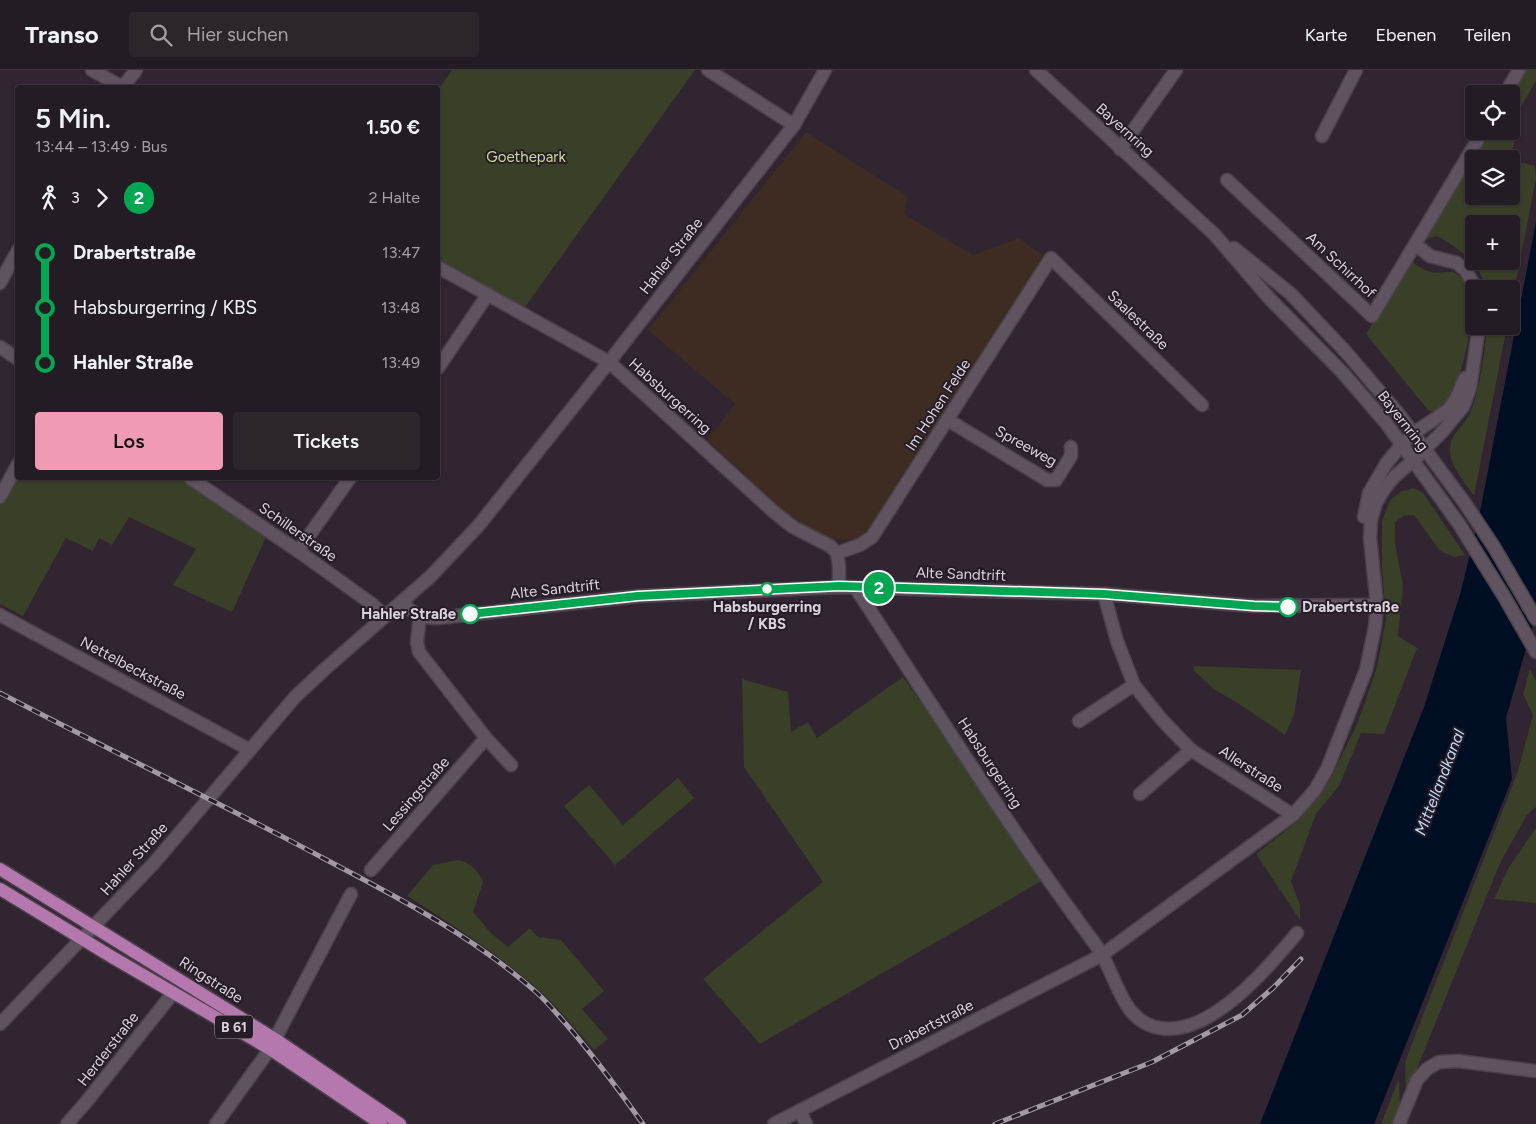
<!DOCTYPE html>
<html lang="de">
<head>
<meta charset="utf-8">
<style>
	body { margin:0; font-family:Figtree,sans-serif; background:#2c252c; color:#f1f3f6; height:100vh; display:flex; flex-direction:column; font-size:19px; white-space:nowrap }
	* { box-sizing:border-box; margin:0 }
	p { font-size:16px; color:#a3a1a6 }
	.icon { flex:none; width:28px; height:28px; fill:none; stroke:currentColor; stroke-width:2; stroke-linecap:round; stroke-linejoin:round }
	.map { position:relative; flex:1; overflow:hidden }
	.drawer { position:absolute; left:15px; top:15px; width:425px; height:395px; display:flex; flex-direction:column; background:#241c24; border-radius:5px; box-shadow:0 1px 4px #0004,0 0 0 1px #413a41 }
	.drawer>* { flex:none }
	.badge { padding:0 10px; border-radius:16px; font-size:18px; line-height:32px }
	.tools { position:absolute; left:1465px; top:15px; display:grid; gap:10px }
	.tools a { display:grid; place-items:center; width:55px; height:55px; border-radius:5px; background:#241c24; box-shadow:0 1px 4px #0004,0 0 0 1px #413a41; font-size:25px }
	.map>.badge { position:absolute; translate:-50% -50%; box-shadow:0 0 0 2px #fff }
	.legs { display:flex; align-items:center; gap:8px; height:55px; padding:0 20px; font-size:16px }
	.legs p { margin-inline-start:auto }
	.headline { display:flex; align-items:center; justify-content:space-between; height:85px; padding:0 20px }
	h1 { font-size:28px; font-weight:600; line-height:38px }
	.cta { display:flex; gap:10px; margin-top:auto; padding:10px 20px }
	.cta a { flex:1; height:58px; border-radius:5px; background:#f19ab4; color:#111; font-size:20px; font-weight:600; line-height:58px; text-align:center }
	.cta a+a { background:#2c252c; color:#f1f3f6 }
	ul { padding:0 20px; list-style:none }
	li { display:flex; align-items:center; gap:18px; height:55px; font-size:19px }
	li i { display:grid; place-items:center; width:8px; height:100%; margin:0 6px; background:currentColor }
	li i::after { content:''; width:12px; height:12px; margin:-6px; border:4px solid; border-radius:50%; background:#241c24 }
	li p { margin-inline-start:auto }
	li:first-child i { background:linear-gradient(#0000 50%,currentColor 0) }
	li:last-child i { background:linear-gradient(currentColor 50%,#0000 0) }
	header { display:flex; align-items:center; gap:30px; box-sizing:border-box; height:70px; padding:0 25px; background:#241c24; border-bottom:1px solid #413a41 }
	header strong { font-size:24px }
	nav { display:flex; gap:28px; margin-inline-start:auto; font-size:18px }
	.search { width:350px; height:45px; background:#2c252c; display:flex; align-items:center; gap:12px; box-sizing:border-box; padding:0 18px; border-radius:5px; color:#a3a1a6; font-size:19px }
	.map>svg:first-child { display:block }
	.education { fill:#3e2c23 }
	.green { fill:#3a3f28; fill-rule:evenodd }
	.water { fill:#000e23 }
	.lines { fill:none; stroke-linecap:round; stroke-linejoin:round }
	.minor-casing { stroke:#4b414b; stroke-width:15 }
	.major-casing { stroke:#4b414b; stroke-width:15 }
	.minor { stroke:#5f535f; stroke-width:12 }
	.major { stroke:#b578ae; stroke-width:12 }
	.rail-casing { stroke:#a299a2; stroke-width:5 }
	.rail { stroke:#261c26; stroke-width:3; stroke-dasharray:9; stroke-linecap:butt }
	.line-1-casing { stroke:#fff; stroke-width:11 }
	.line-1 { stroke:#00a651; stroke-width:8 }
	.stop-1-dot { fill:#fff; stroke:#00a651; stroke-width:2.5 }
	.labels { text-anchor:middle; stroke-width:4; stroke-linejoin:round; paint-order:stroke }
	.shield { fill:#261c26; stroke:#a59ca5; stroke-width:1 }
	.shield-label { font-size:14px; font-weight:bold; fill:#dbd3db }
	.street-label { font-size:15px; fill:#dbd3db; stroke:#261c26 }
	.park-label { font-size:15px; fill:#cbdc96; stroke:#261c26 }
	.stop-label { font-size:15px; font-weight:bold; fill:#dbd3db; stroke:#261c26 }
	.water-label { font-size:16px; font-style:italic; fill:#bedcfd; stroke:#261c26 }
</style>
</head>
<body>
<header>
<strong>Transo</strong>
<div class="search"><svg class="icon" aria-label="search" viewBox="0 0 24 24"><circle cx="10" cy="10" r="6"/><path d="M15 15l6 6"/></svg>Hier suchen</div>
<nav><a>Karte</a><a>Ebenen</a><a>Teilen</a></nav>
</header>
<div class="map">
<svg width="1536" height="1054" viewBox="0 0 1536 1054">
	<rect width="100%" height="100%" fill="#302530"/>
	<polygon class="education" points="806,62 908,127 904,144 973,185 1019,168 1044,186 867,462 857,469 846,470 831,468 795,452 707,370 735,334 648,260"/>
	<g class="green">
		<polygon points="452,0 695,0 520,244 438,194 438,20"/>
		<polygon points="1526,0 1536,0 1536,11 1511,53 1511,26"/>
		<path d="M1490,61H1506L1503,68L1513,66L1515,70L1509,89H1474V126H1511V90L1535,96L1536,109L1511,236V219H1486C1481,194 1458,177 1437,166L1426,169ZM1474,154H1511V191H1474Z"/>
		<path d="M1410,191C1416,194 1424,200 1430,202C1440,205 1451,197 1460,207C1480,228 1467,287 1457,311C1452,324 1444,333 1435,342L1428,340L1366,264Z"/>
		<path d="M1487,256H1507L1474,426C1466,414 1452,399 1450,383C1448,365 1463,358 1470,343C1480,321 1485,281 1487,256Z"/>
		<polygon points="18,408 184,408 267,465 232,542 173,515 196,479 129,447 112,475 99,468 93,481 66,468 23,546 0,534 0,433"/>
		<polygon points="1414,418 1424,424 1465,485 1454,487 1440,481 1414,445 1403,446 1395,452 1395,473 1403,516 1398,566 1417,578 1384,664 1361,663 1339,716 1316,744 1291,811 1300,835 1300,850 1256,784 1299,750 1331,708 1358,652 1377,597 1386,549 1382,497 1382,452 1390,430 1402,421"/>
		<polygon points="1194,596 1301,600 1294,645 1285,665 1236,632 1215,620 1193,600"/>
		<polygon points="1530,599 1536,611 1536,737 1527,745 1500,793 1406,1026 1405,992 1518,701 1533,645 1523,624"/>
		<polygon points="903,607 1045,809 760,974 703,909 823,812 744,697 742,609 788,622 791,662 808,652 817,668"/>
		<polygon points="678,708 694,728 615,795 564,736 589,715 623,755"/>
		<polygon points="1536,758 1536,833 1494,829 1509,797"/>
		<path d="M458,790C471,793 478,800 483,812L473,842L491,863L508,877L530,858L538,867L561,870L604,921L582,939L608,969L594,980C576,960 559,938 539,920C498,884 453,855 407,826L433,795Z"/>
		<polygon points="1399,1009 1400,1037 1393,1054 1381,1054"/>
	</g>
	<polygon class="water" points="1536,152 1536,544 1506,648 1512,709 1374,1054 1260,1054 1424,637 1461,521 1479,447"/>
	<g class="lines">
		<defs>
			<g id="minor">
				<polyline points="92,0 124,18"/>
				<polyline points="708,0 794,55"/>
				<polyline points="1036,0 1214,164 1269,228 1343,303 1386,353 1459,454 1505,528 1536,582"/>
				<polyline points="123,17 136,0"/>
				<polyline points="1505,24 1519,0"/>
				<polyline points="1322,66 1356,0"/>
				<polyline points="1120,79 1176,0"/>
				<polyline points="1227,110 1372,246 1483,61"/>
				<polyline points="1416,175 1430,186 1457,193 1466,201 1476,219"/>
				<polyline points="1234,178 1291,224 1345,281 1398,343 1464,432 1494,477 1536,549"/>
				<polyline points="438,197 609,292 774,442 793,457 830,476 837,483 839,496 839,517"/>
				<polyline points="0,213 18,180"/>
				<polyline points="0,277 18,289"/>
				<polyline points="438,298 488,224"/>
				<polyline points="948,350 1047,410 1056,410 1071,386 1071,377"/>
				<polyline points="190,408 298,481 372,534 385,546"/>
				<polyline points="0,427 18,394"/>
				<polyline points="1364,447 1369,423 1386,394 1402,374 1414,363 1448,340 1456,329 1465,308"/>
				<polyline points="298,481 350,408"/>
				<polyline points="837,483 860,475 872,467 1051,188 1202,335"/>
				<path d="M855,517C910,601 963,685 1019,767C1044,805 1071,841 1098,878C1117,906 1121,952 1160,958C1210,967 1269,897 1297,863"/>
				<polyline points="1104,524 1117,571 1134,615 1162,650 1191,680 1293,745"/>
				<path d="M402,532C413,544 421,548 438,548L639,526L839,517L1104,524L1254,536L1377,535"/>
				<polyline points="0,545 250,680"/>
				<polyline points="420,546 417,572 419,582 486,668 511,695"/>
				<polyline points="1079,651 1134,615"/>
				<polyline points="1140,724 1191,680"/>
				<polyline points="371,800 486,668"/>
				<polyline points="0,954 154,793 295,627 326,598 431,506 479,455 609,292 794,55 825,0"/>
				<polyline points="275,969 351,824"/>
				<polyline points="800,1041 806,1054"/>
				<polyline points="67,1054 87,1031 173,923"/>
				<polyline points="216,1054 270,979"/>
				<polyline points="774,1054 1102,885 1293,745 1315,720 1327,699 1366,600 1375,557 1377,535 1370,468 1371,450 1376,433 1385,418 1395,406 1414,390 1442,362 1463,337 1470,318 1479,256"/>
				<polyline points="1399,1054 1417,1010 1427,999 1439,992 1458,991 1536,1001"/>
			</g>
			<g id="major">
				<polyline points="0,799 275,969 400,1054"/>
				<polyline points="0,819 112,887 270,979 381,1054"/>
			</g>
		</defs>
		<use href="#minor" class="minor-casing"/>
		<use href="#major" class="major-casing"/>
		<use href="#minor" class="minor"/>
		<use href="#major" class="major"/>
		<defs>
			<g id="rail">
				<path d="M0,623C107,679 216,731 323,788C397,827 473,866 536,922C544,929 551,937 558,945C589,979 616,1016 643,1054"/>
				<polyline points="995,1054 1152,992 1242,945 1273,918 1301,889"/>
			</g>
		</defs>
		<use href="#rail" class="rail-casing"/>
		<use href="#rail" class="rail"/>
	</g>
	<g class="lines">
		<defs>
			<polyline id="line-1" points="470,544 638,526 839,516 1104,524 1254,536 1288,537"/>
		</defs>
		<use href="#line-1" class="line-1-casing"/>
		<use href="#line-1" class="line-1"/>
	</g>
	<g class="stop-1-dot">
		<circle cx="767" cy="519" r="6"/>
		<circle cx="1288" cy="537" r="9"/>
		<circle cx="470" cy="544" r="9"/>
	</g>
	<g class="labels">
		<rect class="shield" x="215" y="945.5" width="38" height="23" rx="4"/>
		<g class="shield-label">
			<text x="234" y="962">B 61</text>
		</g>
		<g class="street-label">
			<text transform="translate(1125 60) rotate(42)" y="5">Bayernring</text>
			<text transform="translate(671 186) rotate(-52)" y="5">Hahler Straße</text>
			<text transform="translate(1341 195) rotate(43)" y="5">Am Schirrhof</text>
			<text transform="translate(1138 250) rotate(44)" y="5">Saalestraße</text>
			<text transform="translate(670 326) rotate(42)" y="5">Habsburgerring</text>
			<text transform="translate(938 335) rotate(-57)" y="5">Im Hohen Felde</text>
			<text transform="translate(1403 351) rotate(52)" y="5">Bayernring</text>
			<text transform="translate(1026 376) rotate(29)" y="5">Spreeweg</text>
			<text transform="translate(298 462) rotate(35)" y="5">Schillerstraße</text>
			<text transform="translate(961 504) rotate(2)" y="5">Alte Sandtrift</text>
			<text transform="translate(555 519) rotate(-6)" y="5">Alte Sandtrift</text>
			<text transform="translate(133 598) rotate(28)" y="5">Nettelbeckstraße</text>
			<text transform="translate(990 693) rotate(57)" y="5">Habsburgerring</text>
			<text transform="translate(1251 699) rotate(33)" y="5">Allerstraße</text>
			<text transform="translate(416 724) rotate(-49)" y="5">Lessingstraße</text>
			<text transform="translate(134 789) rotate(-48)" y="5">Hahler Straße</text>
			<text transform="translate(211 910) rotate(33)" y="5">Ringstraße</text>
			<text transform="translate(931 955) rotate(-27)" y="5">Drabertstraße</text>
			<text transform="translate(108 979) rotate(-52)" y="5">Herderstraße</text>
		</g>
		<g class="park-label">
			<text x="526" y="92">Goethepark</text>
		</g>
		<g class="stop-label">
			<text x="767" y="542">Habsburgerring<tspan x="767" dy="17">/ KBS</tspan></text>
			<text x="1302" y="542" text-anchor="start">Drabertstraße</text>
			<text x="456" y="549" text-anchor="end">Hahler Straße</text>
		</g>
		<g class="water-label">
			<text transform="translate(1439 712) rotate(-69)" y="6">Mittellandkanal</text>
		</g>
	</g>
</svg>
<div class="tools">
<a><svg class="icon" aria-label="locate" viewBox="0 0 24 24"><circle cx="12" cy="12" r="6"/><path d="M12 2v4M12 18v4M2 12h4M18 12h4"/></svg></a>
<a><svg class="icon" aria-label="layers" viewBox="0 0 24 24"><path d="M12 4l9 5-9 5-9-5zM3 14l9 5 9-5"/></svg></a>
<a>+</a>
<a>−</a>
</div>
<b class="badge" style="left:879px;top:518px;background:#00a651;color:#fff">2</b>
<section class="drawer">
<div class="headline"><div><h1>5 Min.</h1><p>13:44 – 13:49 · Bus</p></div><b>1.50 €</b></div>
<div class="legs"><svg class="icon" aria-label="walk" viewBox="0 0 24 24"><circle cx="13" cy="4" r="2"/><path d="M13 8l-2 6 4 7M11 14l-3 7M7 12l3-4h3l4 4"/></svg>3<svg class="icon" aria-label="forward" viewBox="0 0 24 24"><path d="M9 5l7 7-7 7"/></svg><b class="badge" style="background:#00a651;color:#fff">2</b><p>2 Halte</p></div>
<ul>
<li><i style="color:#00a651"></i><b>Drabertstraße</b><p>13:47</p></li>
<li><i style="color:#00a651"></i><span>Habsburgerring / KBS</span><p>13:48</p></li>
<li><i style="color:#00a651"></i><b>Hahler Straße</b><p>13:49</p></li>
</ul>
<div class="cta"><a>Los</a><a>Tickets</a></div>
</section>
</div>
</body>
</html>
